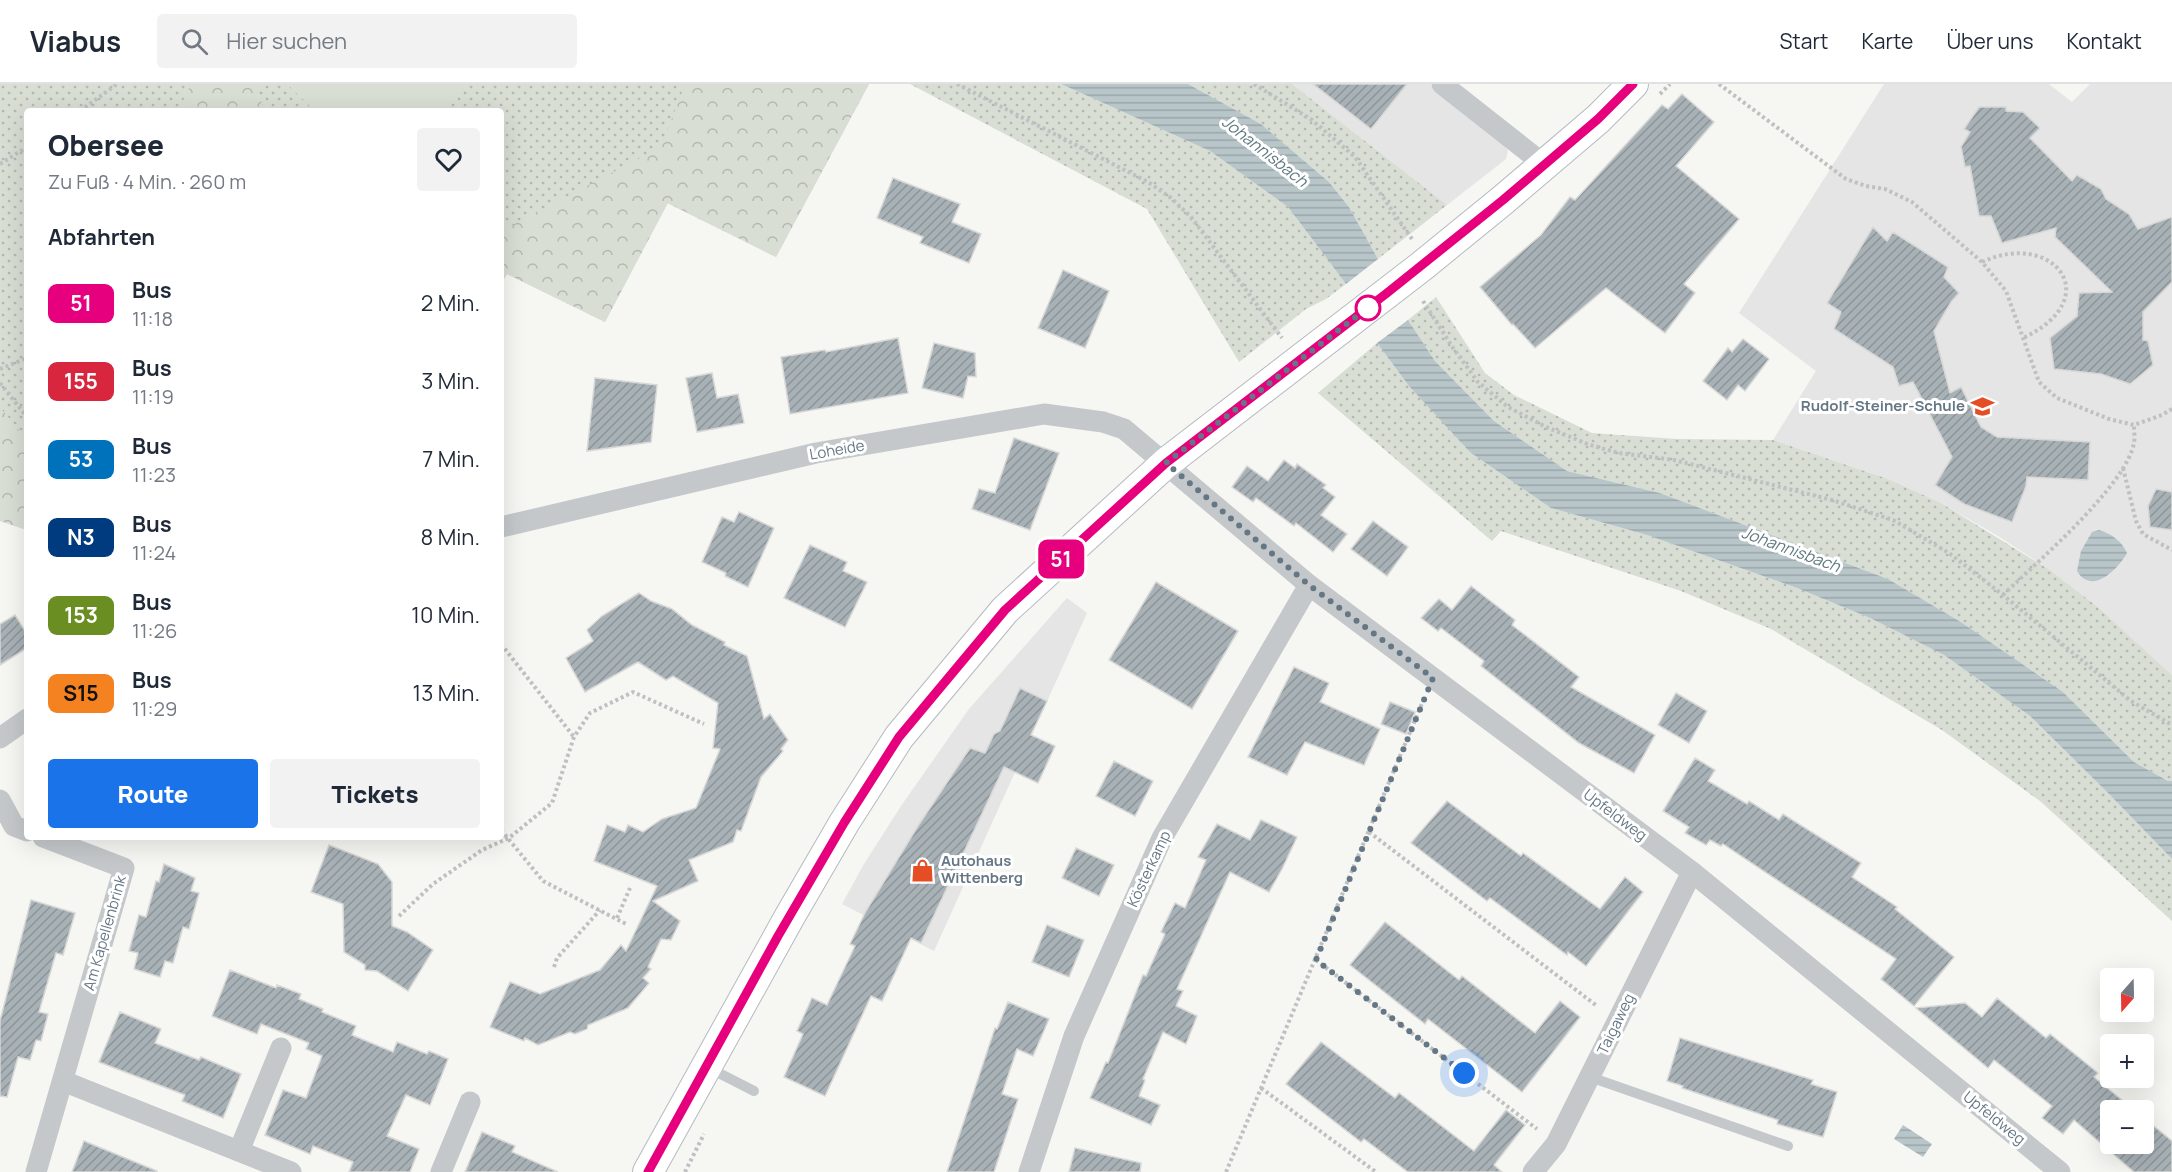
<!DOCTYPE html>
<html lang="de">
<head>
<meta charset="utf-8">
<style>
	body { margin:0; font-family:Manrope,sans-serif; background:#f2f2f3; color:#1f2937; height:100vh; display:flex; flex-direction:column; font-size:22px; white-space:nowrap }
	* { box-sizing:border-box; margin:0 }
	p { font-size:20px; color:#747a83 }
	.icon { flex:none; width:33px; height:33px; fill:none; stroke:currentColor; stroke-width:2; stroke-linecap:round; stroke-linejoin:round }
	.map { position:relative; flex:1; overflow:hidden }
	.details { position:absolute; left:24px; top:24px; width:480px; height:732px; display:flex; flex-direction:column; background:#fff; border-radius:6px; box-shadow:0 6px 24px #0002 }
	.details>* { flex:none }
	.badge { padding:0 12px; border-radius:9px; font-size:21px; line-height:39px }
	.needle { width:39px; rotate:200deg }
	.tools { position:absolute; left:2100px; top:884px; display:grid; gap:12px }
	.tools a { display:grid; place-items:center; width:54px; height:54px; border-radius:6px; background:#fff; box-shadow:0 6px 24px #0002; font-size:30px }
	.you { position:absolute; width:30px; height:30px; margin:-15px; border:4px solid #fff; border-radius:50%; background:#1a73e8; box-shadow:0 0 0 9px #1a73e833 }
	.map>.badge { position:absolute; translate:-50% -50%; box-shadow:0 0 0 3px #fff }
	h2 { padding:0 24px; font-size:22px; line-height:54px }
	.round { display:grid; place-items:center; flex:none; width:63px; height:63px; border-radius:6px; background:#f2f2f3 }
	.head { display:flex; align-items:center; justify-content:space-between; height:102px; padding:0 24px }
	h1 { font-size:28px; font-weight:800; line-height:45px }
	.button { display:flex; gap:12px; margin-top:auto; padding:12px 24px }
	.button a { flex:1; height:69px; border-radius:6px; background:#1a73e8; color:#fff; font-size:24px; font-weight:800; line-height:69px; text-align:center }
	.button a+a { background:#f2f2f3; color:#1f2937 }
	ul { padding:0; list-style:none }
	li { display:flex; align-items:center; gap:18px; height:78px; padding:0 24px }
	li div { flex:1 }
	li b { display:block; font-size:22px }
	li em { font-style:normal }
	li .badge { min-width:66px; font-weight:700; text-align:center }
	header { display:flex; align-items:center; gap:36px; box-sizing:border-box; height:84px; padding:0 30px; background:#fff; border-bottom:2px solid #e0e1e3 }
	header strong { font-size:28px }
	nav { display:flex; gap:33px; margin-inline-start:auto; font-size:21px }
	.search { width:420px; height:54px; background:#f2f2f3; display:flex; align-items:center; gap:15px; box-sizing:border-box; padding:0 21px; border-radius:6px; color:#747a83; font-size:22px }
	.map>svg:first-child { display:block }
	.built { fill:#e4e5e4 }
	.green { fill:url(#green-dots) }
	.forest { fill:url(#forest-crowns) }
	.pitch { fill:#d8ded4 }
	.water { fill:url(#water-rules) }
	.building { fill:url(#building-hatch); stroke:#d8d8d6; stroke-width:1.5 }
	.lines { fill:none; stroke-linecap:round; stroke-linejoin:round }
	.secondary-casing { stroke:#b4babe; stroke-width:32 }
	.path { stroke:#bec0c2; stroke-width:4; stroke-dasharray:3 3; stroke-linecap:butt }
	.lane { stroke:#c4c8cb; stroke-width:10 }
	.street { stroke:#c4c8cb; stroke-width:21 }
	.secondary { stroke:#fff; stroke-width:30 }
	.line-casing { stroke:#fff; stroke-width:14 }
	.line { stroke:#e6007e; stroke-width:9 }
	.walk { stroke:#657784; stroke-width:6; stroke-dasharray:0 10.8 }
	.stop-dot { fill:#fff; stroke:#e6007e; stroke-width:3 }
	.labels { text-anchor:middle; stroke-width:6; stroke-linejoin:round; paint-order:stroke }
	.poi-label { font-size:15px; font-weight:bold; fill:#657784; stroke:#fff; text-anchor:end }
	.street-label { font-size:15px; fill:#657784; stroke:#fff }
	.water-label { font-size:16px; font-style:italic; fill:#607981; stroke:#fff }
</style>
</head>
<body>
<header>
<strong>Viabus</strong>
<div class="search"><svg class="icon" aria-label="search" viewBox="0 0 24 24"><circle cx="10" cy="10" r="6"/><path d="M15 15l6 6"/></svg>Hier suchen</div>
<nav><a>Start</a><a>Karte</a><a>Über uns</a><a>Kontakt</a></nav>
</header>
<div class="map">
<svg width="2172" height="1088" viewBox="0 0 2172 1088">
	<defs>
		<pattern id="green-dots" width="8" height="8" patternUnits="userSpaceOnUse" patternTransform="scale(1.5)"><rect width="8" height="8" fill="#d8ded4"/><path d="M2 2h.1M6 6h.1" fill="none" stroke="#b3b9b2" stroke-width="1.8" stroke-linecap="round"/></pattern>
		<pattern id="forest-crowns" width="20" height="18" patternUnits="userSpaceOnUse" patternTransform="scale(1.5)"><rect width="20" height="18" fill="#d8ded4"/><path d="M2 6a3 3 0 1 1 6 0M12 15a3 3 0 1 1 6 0" fill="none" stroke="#b3b9b2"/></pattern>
		<pattern id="water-rules" width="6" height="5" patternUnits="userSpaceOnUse" patternTransform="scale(1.5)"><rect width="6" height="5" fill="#b9c6c9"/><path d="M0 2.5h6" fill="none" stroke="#9aa6a9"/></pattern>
		<pattern id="building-hatch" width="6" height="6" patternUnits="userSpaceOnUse" patternTransform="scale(1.5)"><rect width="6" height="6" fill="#a8b1b6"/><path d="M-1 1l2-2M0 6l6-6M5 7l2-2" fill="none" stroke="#8c959a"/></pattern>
	</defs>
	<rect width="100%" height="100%" fill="#f6f6f3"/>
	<g class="built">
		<polygon points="1292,0 1430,0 1501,56 1508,67 1506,75 1447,121"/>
		<polygon points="1884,0 2049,0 2072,18 2090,0 2172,0 2172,591 2099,524 2050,486 1998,452 1941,419 1888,395 1773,356 1816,287 1739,229"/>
		<polygon points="1067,514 1087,529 934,867 842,820 864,780 901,722 969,625"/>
	</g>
	<g class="green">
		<polygon points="0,0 869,0 776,173 667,119 605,238 507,190 501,200 501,27 27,27 27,446 0,437"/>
		<polygon points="910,0 1061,0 1210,67 1288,123 1346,200 1326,215 1306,225 1239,278 1147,125"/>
		<polygon points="1188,0 1292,0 1447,121 1378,175 1349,123 1329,98 1261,40"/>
		<polygon points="1436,213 1485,289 1514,311 1592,349 1677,355 1773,356 1888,395 1941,419 2050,486 2099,524 2172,591 2172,697 2168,697 2134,678 2063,608 1961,538 1888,495 1660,409 1567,387 1494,337 1435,277 1408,236"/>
		<polygon points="1377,259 1409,302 1551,424 1647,451 1797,504 1870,534 1944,571 2030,632 2107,708 2172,775 2172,837 2040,717 1942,646 1771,545 1681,507 1501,447 1492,457 1318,309"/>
	</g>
	<g class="forest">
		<polygon points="191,0 256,0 264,27 178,27"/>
		<polygon points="685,0 869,0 776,173 668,119 605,238 507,190 501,200 501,147 661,63"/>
		<polygon points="0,323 27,356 27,446 0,437"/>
	</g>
	<polygon class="pitch" points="287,0 465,0 439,27 315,27"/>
	<g class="water">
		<polygon points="1061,0 1188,0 1261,40 1329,98 1349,123 1378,175 1346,200 1288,123 1210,67"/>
		<polygon points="1408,236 1435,277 1494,337 1567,387 1660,409 1888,495 1961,538 2063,608 2134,678 2168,697 2172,697 2172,775 2107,708 2030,632 1944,571 1870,534 1797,504 1647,451 1551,424 1470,368 1409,302 1377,259"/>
		<path d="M2099,446C2111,450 2121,456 2127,469C2118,485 2092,512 2077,487L2081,467L2092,448Z"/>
		<polygon points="1903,1041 1932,1060 1923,1073 1894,1055"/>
	</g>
	<g class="building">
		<polygon points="1313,0 1407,0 1371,45"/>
		<polygon points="1682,10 1714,38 1676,82 1739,135 1684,200 1695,209 1665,249 1606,204 1535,264 1513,240 1512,241 1480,203 1541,151 1570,113 1575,116 1662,21 1668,25"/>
		<polygon points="1979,23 2006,23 2006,27 2023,28 2040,44 2030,54 2072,97 2077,91 2101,105 2106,115 2129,130 2138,145 2172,133 2172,198 2143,228 2143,256 2148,257 2153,281 2130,300 2101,290 2054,285 2050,254 2077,232 2079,209 2112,208 2055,153 2056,144 2002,159 1991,132 1979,132 1970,82 1965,83 1961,63 1970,48 1964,45"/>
		<polygon points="893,94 960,120 952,138 981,150 969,179 920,159 923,153 877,134"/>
		<polygon points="1873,143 1887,157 1893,148 1948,183 1944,193 1959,209 1951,218 1934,247 1950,309 1961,303 1981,343 1997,353 2090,358 2088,396 2027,393 2026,402 2012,438 1964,420 1935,401 1952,373 1913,298 1899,302 1893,283 1834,245 1841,228 1827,219"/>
		<polygon points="1063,186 1109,207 1085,264 1038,244"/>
		<polygon points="898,254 908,309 790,330 781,273 825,266 826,268"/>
		<polygon points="1743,255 1769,275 1745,307 1738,301 1727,316 1703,297 1728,264 1732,268"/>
		<polygon points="934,259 975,269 976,293 968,292 963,314 922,304"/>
		<polygon points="712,289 717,314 738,310 744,339 697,348 686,294"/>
		<polygon points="595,294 657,301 651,358 587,367"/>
		<polygon points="1014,354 1059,369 1030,446 972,425 979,405 995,409"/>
		<polygon points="1284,376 1295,384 1297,380 1326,401 1323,404 1335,413 1321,431 1347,450 1333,468 1296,439 1294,442 1256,414 1253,418 1232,403 1247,382 1268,397"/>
		<polygon points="2156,405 2172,408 2172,446 2150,443 2148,422"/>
		<polygon points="739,428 774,444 748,503 725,492 726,489 702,478 722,433 734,438"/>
		<polygon points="1373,437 1408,463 1387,492 1351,465"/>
		<polygon points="810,461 847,478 843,487 867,498 845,543 784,514"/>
		<polygon points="1156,498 1238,547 1192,625 1109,576"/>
		<polygon points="1471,502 1515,536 1512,541 1579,593 1571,603 1655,651 1634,689 1579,659 1481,582 1484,577 1462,560 1441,544 1438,547 1421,534 1439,515 1452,526"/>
		<polygon points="639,509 651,517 672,525 692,541 725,558 724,561 747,572 764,635 770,630 788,656 781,665 783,667 761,693 741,747 737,746 733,758 689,776 698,797 653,817 680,837 671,856 661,855 648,883 651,885 643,894 649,899 628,924 588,941 587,945 575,950 570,948 538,961 525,954 524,957 490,943 510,898 540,910 600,886 621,861 626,867 657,802 594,777 607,741 625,748 628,741 643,748 662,735 696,724 720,665 713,664 718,619 673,592 666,596 638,578 585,608 566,574 593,557 587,546 602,532"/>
		<polygon points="15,531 27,550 27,564 0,581 0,540"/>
		<polygon points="1294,583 1329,599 1320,618 1380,645 1364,681 1305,658 1287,691 1248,673"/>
		<polygon points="1020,604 1047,617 1031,651 1055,662 1038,699 1004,683 921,859 911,854 882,917 871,912 825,1012 784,993 803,950 797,947 812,914 827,921 855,862 850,860 866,827 918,742 970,664 985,669 994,650 1000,647"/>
		<polygon points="1676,609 1707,627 1689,659 1658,641"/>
		<polygon points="1390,618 1415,628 1406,650 1381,640"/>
		<polygon points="1695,674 1715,686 1708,697 1747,720 1749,717 1779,736 1783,730 1861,779 1852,793 1897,823 1895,825 1954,873 1914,922 1881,895 1896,875 1723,760 1721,762 1710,756 1706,761 1685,749 1689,743 1663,727"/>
		<polygon points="1114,677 1153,697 1135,732 1096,712"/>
		<polygon points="1447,717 1521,772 1523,769 1600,825 1625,793 1643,808 1586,882 1568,868 1567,871 1490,814 1487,817 1411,759"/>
		<polygon points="1261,736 1297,753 1282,785 1269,808 1230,788 1177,905 1183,907 1176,922 1197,932 1186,960 1163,948 1143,995 1145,996 1139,1012 1160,1021 1151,1041 1090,1014 1106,978 1108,979 1143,891 1146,892 1165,850 1161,848 1175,819 1185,824 1206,776 1198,773 1217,740 1250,756"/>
		<polygon points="329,761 378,780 392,798 392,842 407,848 433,866 408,907 377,887 365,886 365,881 344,868 343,820 311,808"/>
		<polygon points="1076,764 1114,781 1099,812 1062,794"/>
		<polygon points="164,780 195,794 191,807 199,809 189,845 183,843 173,879 165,877 160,893 134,885 138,869 129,867 139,831 146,833 156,797 159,798"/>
		<polygon points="31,816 75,829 63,871 56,869 39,928 48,930 41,957 36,956 30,976 18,973 7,1013 0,1012 0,937"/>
		<polygon points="1385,838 1459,896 1462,892 1535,949 1560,917 1580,933 1522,1008 1428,935 1425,940 1350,881"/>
		<polygon points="1047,841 1084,856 1069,893 1032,878"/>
		<polygon points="230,886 276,904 277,901 301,910 299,915 323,925 322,928 356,942 352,951 393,968 397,958 427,970 429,967 448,975 430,1021 406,1011 387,1052 419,1065 410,1088 349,1088 353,1078 313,1062 310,1070 265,1051 283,1006 306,1014 322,972 306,965 309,959 261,940 257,950 212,932"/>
		<polygon points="1997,914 2046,954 2050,950 2098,989 2094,993 2134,1026 2110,1026 2110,1059 2144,1059 2144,1034 2172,1057 2172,1088 2134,1088 2074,1036 2063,1050 2042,1034 2052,1022 1994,976 1988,984 1916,924 1965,919 1982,933"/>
		<polygon points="1008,918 1049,935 1033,972 1017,965 1002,1010 1018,1015 994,1088 947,1088 995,944 997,945"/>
		<polygon points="120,928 161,945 155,959 199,976 201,973 241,990 223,1034 182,1017 185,1011 99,978"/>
		<polygon points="1680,954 1813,996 1811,1000 1837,1008 1823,1053 1777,1040 1778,1036 1682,1004 1683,1002 1667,997"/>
		<polygon points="1321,958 1395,1014 1399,1009 1474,1067 1506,1026 1525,1041 1494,1081 1502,1088 1408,1088 1364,1055 1361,1058 1286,1000"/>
		<polygon points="482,1048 515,1062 512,1068 558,1088 465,1088"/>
		<polygon points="84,1057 157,1087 157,1088 72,1088"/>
		<polygon points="1075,1064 1141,1079 1140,1088 1069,1088"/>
	</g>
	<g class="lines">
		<defs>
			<polyline id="secondary" points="648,1088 790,832 844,739 899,653 1005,526 1166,379 1422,182 1503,116 1598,35 1633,0"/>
		</defs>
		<use href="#secondary" class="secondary-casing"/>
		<g class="path">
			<polyline points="957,0 1148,98 1171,114 1191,133 1282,254"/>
			<polyline points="1254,0 1312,36 1355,73 1412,155"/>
			<polyline points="1719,0 1846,95 1866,102 1885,105 1912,118 1982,178 2006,207 2039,298 2057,314 2109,335 2134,341 2162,331 2172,325"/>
			<polyline points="1660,10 1670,0"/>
			<polyline points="80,27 117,0"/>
			<polyline points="0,80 27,63"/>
			<path d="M1982,178C2053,145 2108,214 2023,254"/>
			<polyline points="1423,217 1453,264 1478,298 1508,323 1546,343 1590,361 1619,369 1674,376 1832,416 1893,436 1949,469 2003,511 2131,617 2172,641"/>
			<polyline points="0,285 27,274"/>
			<polyline points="0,299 27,333"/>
			<polyline points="2123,384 2136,437 2143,450 2172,466"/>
			<path d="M2003,511C2036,479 2126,402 2134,359C2135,353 2134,347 2134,341"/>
			<polyline points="501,560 574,653"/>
			<polyline points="501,746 543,797 628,841"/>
			<polyline points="1369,748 1597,922"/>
			<polyline points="399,832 433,800 482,766 509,754 552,719 574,653 590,629 633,608 704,640"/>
			<polyline points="617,834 630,804"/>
			<polyline points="1316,876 1537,1045"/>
			<polyline points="554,883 557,874 600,826"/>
			<polyline points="1261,1004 1376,1088"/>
			<polyline points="685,1088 704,1050"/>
			<polyline points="1226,1088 1423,617"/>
		</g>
		<g class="lane">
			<polyline points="709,984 754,1007"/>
			<polyline points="1590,993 1788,1062"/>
		</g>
		<g class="street">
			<polyline points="1442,0 1546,82"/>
			<polyline points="501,443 816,369 1044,330 1103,338 1124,345 1309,501 1692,788 2060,1088"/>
			<polyline points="0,654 27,635"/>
			<polyline points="0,716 14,742 27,747"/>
			<polyline points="63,997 291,1088"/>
			<polyline points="239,1067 281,964"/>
			<polyline points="36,1088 124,784 43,753"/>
			<polyline points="441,1088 470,1018"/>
			<polyline points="1029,1088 1074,952 1162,754 1309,501"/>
			<polyline points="1533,1088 1556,1060 1692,788"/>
		</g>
		<use href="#secondary" class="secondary"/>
	</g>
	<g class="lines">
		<defs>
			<polyline id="line" points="648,1088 778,852 844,739 899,653 1005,526 1166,379 1387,209 1503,116 1598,35 1633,0"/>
		</defs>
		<use href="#line" class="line-casing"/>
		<use href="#line" class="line"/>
		<polyline class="walk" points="1368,224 1370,222 1166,379 1309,501 1433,594 1316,876 1464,989"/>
	</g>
	<defs>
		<symbol id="school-bare" viewBox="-9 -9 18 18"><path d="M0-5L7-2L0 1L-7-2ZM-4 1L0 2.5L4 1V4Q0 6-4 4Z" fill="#e54d24" stroke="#fff" stroke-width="2.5" paint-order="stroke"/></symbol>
		<symbol id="shop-bare" viewBox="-9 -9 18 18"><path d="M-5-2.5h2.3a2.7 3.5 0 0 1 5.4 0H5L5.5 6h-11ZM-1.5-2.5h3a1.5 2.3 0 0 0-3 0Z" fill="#e54d24" stroke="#fff" stroke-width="2.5" paint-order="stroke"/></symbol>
	</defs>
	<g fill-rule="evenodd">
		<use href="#school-bare" x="1966" y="306" width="33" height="33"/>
		<use href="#shop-bare" x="906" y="770" width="33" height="33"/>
	</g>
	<circle class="stop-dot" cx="1368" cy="224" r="12"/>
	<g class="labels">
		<g class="poi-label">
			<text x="1965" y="327">Rudolf-Steiner-Schule</text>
			<text x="941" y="782" text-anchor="start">Autohaus<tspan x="941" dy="17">Wittenberg</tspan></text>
		</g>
		<g class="street-label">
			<text transform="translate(837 366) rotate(-10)" y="5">Loheide</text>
			<text transform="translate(1615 731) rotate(37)" y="5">Upfeldweg</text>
			<text transform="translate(1149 785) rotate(-65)" y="5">Kösterkamp</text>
			<text transform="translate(105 849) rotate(-74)" y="5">Am Kapellenbrink</text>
			<text transform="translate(1616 940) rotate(-64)" y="5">Taigaweg</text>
			<text transform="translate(1994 1034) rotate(39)" y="5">Upfeldweg</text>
		</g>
		<g class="water-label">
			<text transform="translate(1265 67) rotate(38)" y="6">Johannisbach</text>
			<text transform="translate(1791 465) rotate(20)" y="6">Johannisbach</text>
		</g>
	</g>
</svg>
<div class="tools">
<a><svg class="needle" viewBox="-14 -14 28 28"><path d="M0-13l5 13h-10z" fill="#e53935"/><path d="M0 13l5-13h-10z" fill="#747a83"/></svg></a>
<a>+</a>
<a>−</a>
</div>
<div class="you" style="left:1464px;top:989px"></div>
<b class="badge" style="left:1061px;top:475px;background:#e6007e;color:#fff">51</b>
<section class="details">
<div class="head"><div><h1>Obersee</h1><p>Zu Fuß · 4 Min. · 260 m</p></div><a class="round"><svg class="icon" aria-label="heart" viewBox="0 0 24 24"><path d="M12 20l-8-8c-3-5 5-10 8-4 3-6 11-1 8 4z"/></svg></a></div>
<h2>Abfahrten</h2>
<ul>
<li><span class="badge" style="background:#e6007e;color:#fff">51</span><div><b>Bus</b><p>11:18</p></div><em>2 Min.</em></li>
<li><span class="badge" style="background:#d7263d;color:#fff">155</span><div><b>Bus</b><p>11:19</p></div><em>3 Min.</em></li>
<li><span class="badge" style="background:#0072bc;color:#fff">53</span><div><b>Bus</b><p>11:23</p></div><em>7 Min.</em></li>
<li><span class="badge" style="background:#003b80;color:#fff">N3</span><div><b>Bus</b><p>11:24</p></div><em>8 Min.</em></li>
<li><span class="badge" style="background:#6b8e23;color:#fff">153</span><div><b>Bus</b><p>11:26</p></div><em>10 Min.</em></li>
<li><span class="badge" style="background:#f58220;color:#111">S15</span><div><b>Bus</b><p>11:29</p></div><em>13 Min.</em></li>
</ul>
<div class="button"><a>Route</a><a>Tickets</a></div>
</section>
</div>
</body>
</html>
